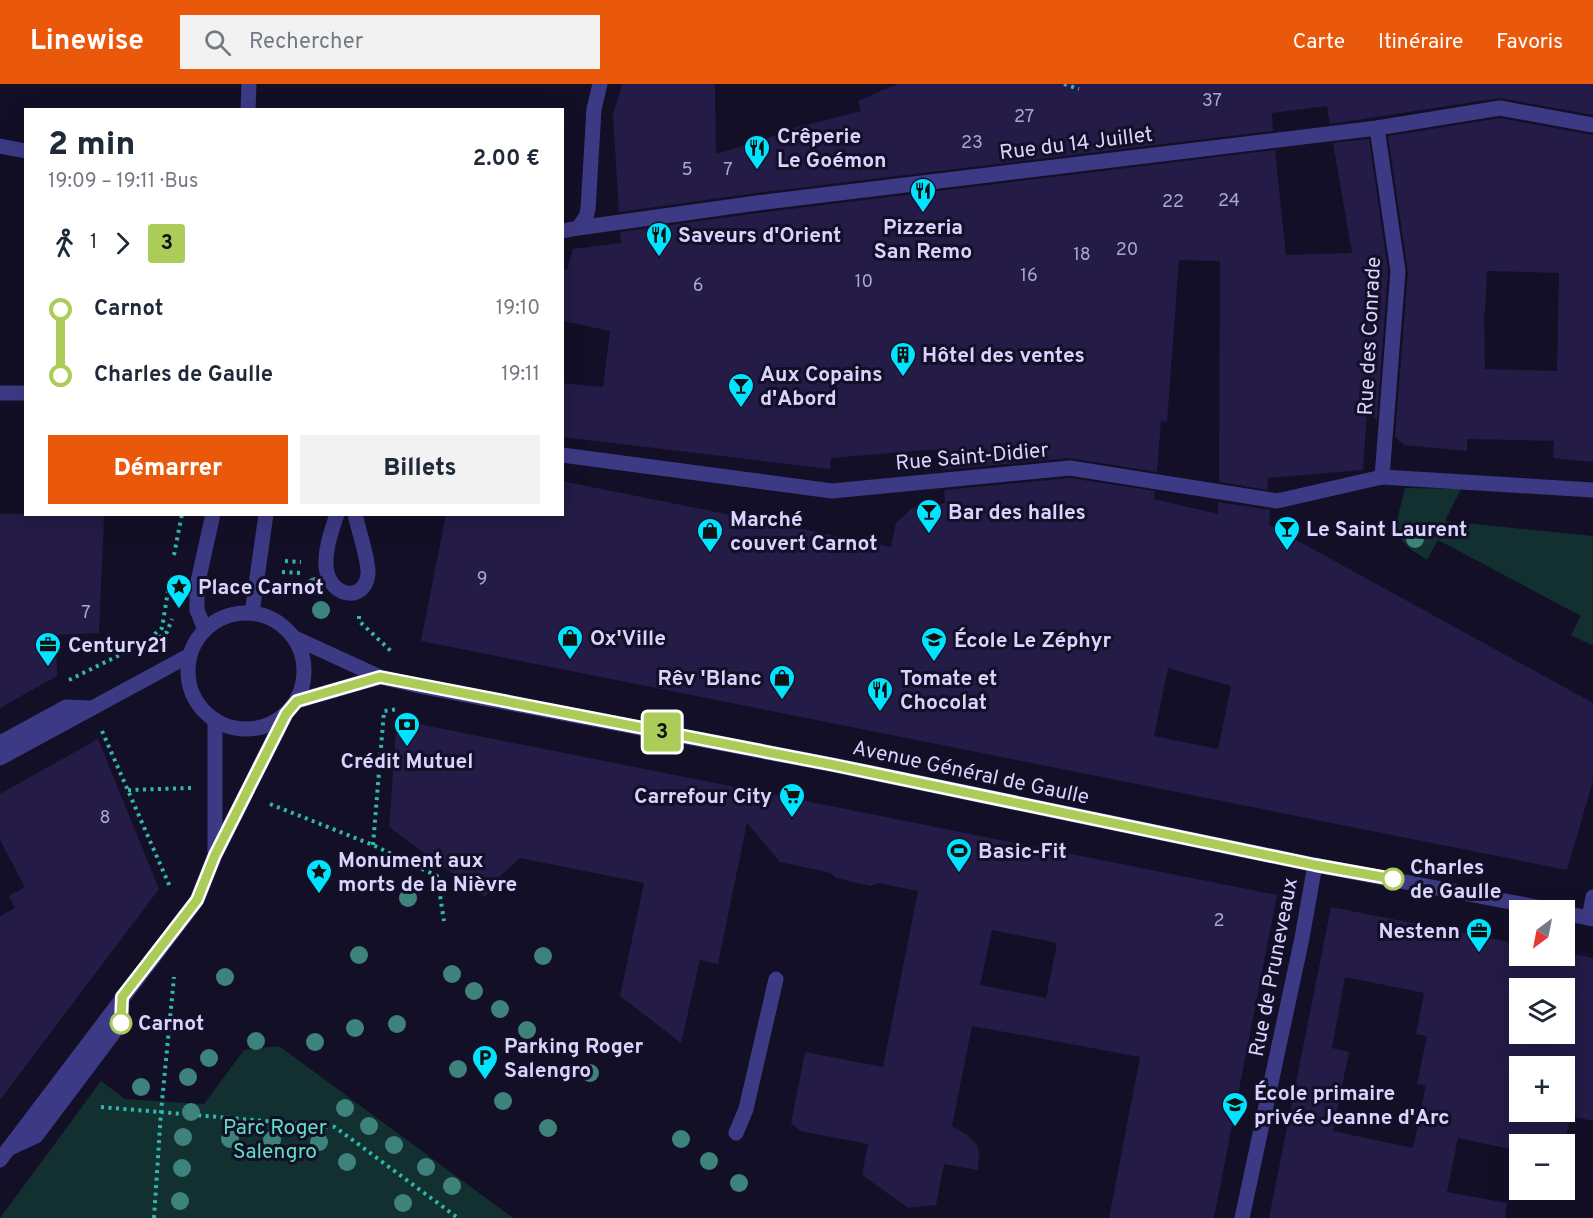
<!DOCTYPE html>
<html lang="fr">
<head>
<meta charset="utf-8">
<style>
	body { margin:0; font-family:Overpass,sans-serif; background:#f2f2f3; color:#1f2937; height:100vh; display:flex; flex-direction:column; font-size:22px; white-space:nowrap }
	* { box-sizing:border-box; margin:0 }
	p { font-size:20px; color:#747a83 }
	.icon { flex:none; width:33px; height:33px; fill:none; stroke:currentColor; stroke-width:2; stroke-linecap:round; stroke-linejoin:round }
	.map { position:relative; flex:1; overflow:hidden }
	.side { position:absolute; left:24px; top:24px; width:540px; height:408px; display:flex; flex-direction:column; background:#fff; border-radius:0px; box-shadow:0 6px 24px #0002 }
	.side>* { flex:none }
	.badge { padding:0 12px; border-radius:4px; font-size:21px; line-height:39px }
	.needle { width:39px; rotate:212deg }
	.controls { position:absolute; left:1509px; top:816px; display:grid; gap:12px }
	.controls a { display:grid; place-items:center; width:66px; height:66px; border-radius:0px; background:#fff; box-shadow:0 6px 24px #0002; font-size:30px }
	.map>.badge { position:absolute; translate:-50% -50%; box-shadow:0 0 0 3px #fff }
	.legs { display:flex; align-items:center; gap:9px; height:66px; padding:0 24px; font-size:20px }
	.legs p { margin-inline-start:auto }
	.overview { display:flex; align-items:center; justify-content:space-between; height:102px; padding:0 24px }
	h1 { font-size:33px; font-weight:800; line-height:45px }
	.action { display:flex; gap:12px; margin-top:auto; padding:12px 24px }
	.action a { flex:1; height:69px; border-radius:0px; background:#ea580c; color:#fff; font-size:24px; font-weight:800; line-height:69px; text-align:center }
	.action a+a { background:#f2f2f3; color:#1f2937 }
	ul { padding:0 24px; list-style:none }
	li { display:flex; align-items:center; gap:21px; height:66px; font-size:22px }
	li i { display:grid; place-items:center; width:9px; height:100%; margin:0 8px; background:currentColor }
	li i::after { content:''; width:15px; height:15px; margin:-8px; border:4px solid; border-radius:50%; background:#fff }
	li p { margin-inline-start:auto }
	li:first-child i { background:linear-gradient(#0000 50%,currentColor 0) }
	li:last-child i { background:linear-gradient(currentColor 50%,#0000 0) }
	header { display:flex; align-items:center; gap:36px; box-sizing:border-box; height:84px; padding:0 30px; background:#ea580c; color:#fff }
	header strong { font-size:28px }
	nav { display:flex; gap:33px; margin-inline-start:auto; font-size:21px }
	.search { width:420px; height:54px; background:#f2f2f3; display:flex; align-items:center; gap:15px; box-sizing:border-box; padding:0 21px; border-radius:0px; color:#747a83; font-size:22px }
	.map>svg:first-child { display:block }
	.green { fill:#12302f }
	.building { fill:#241b47; fill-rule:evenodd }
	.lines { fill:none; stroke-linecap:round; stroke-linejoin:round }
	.path { stroke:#2fb8b0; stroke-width:4; stroke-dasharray:3 4.5; stroke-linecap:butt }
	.service { stroke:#3d3a85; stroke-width:15 }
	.pedestrian { stroke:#3d3a85; stroke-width:15 }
	.minor { stroke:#3d3a85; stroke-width:15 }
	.tertiary { stroke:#3d3a85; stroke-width:15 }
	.tree { fill:#3d827b }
	.line-1-casing { stroke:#fff; stroke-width:14 }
	.line-1 { stroke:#abcc59; stroke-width:9 }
	.stop-1-dot { fill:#fff; stroke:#abcc59; stroke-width:3 }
	.labels { text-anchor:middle; stroke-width:6; stroke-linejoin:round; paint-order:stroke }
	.number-label { font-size:18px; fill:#aca6d1 }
	.poi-label { font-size:21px; font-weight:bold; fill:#d9d4ff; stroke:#130f26; text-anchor:start }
	.street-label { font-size:21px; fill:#d9d4ff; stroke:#130f26 }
	.stop-label { font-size:21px; font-weight:bold; fill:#d9d4ff; stroke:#130f26; text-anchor:start }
	.park-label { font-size:21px; fill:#5fe0c0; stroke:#130f26 }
</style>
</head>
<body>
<header>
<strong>Linewise</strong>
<div class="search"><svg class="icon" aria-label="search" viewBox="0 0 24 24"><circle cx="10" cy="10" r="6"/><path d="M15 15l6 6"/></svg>Rechercher</div>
<nav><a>Carte</a><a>Itinéraire</a><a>Favoris</a></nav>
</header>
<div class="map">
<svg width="1593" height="1134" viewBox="0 0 1593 1134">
	<rect width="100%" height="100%" fill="#130f26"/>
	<g class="green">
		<polygon points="1405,404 1461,405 1445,437 1593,452 1593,562 1571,551 1581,532 1438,456 1427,476 1409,464 1394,448"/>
		<polygon points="279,962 513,1134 0,1134 101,997 125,1015 204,1020 244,966"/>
	</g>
	<g class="building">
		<polygon points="622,0 715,0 716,70 756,58 805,40 806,41 861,27 858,17 897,0 1593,0 1593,31 1499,14 1330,40 1327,22 1272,29 1273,47 756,109 619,128 613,31"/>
		<path d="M1500,34L1593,51V378L1553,374L1554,357L1467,355V367L1404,361L1395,353L1408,188L1388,52ZM1487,187L1559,189L1557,287L1485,285L1484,227H1485Z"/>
		<polygon points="1369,55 1388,187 1377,336 1367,328 1363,386 1267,394 1268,406 1219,398 1220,177 1179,176 1167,338 1161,337 1157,388 1069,374 943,386 941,365 831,374 830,385 562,353 562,299 603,303 610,247 562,237 562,185 567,186 573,165 621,159 620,148 758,129 1275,66 1286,171 1352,169 1333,59"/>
		<path d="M1070,394L1155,407L1154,415L1218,430V418L1270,426L1269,440L1271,442L1593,619V697L1567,786L421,557L446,430H562V397L891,463L896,439L912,424L945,419L944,406ZM1168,584L1231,602L1218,665L1154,652Z"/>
		<polygon points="0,430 102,430 104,433 99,549 56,551 57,592 0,624"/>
		<path d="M409,638L1277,811L1214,1134H1109L1140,973L972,942L952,1042L967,1051L977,1061L979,1068L978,1086L944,1080L936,1121L908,1124L862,1091L868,1060L800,1047L791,1039L805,968L883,983L918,807L878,799L871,802L836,794L831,789L780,778L747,739L718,880L700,876L681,959L620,912L644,799L520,774L499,793L485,813L389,743L396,647ZM992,846L1057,859L1046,914L980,901Z"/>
		<polygon points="98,655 159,805 0,1016 0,832 15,824 9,812 25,803 0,756 0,710"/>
		<path d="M1331,823L1520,860V872H1564V868L1593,874V1037L1570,1032L1565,1061L1521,1053L1519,1067L1458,1054L1447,1108L1507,1119L1505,1134H1269ZM1345,893L1424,909L1416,950L1427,952L1417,1000L1426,1001L1413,1064L1333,1047L1349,968L1332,964ZM1520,904H1564V950H1520ZM1520,982H1564V1028H1520Z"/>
	</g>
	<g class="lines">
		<g class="path">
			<polyline points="1064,0 1079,5"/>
			<polyline points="174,471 182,430"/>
			<polyline points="285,477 301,478"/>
			<polyline points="282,488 302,489"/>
			<polyline points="359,532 359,537 392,568"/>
			<polyline points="153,558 167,548 172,535"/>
			<polyline points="69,596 144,559 162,544 168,507"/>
			<polyline points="102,647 171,805"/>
			<polyline points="128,706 191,704"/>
			<polyline points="270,720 373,761 437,792 444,837"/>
			<polyline points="373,761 384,627 398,625"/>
			<polyline points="101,1023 335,1043 458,1134"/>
			<polyline points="154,1134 161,1028 174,893"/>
		</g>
		<g class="service">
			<polyline points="736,1049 746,1025 776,895"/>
			<polyline points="8,1065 36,1052 121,939 122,913"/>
		</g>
		<polyline class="pedestrian" points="578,144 757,119 1377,44 1500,24 1593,41"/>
		<g class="minor">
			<polyline points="248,26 249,0"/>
			<polyline points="1377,44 1398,187 1382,393"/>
			<polyline points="0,62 26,67"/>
			<polyline points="562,147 578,144 586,133 588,125 594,25 600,0"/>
			<polyline points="0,309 26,309"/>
			<polyline points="562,371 832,407 1070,384 1277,417 1382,393 1593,406"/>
			<path d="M337,430C332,446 325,464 326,481C327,513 365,520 368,490C369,476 358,445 355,430"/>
			<polyline points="252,529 266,430"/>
			<polyline points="205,546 197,526 197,502 213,430"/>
			<polyline points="0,659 66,623 89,624"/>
			<polyline points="0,674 190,571"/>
			<polyline points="1589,834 1593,813"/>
			<polyline points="1242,1134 1302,854 1315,781"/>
		</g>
		<g class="tertiary">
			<circle cx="246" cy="587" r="58"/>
			<polyline points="295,554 380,593 424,603 834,681 1315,781 1553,826"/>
			<polyline points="297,617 380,593"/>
			<polyline points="215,636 215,768"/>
			<polyline points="1564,829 1593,835"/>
			<polyline points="0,1076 197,816 215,771 286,630"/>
		</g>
	</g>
	<g class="tree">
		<circle cx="1415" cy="455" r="9"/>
		<circle cx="315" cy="502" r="9"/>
		<circle cx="321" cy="526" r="9"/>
		<circle cx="408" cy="814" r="9"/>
		<circle cx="359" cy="871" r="9"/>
		<circle cx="543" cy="872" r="9"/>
		<circle cx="452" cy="890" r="9"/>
		<circle cx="225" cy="893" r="9"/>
		<circle cx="474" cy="907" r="9"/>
		<circle cx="500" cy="925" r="9"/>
		<circle cx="397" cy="940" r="9"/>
		<circle cx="355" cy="944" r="9"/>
		<circle cx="527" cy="946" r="9"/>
		<circle cx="256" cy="957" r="9"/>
		<circle cx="315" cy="958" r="9"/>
		<circle cx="209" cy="974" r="9"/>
		<circle cx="458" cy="985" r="9"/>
		<circle cx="590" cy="989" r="9"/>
		<circle cx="188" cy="993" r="9"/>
		<circle cx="141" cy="1003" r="9"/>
		<circle cx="503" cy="1017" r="9"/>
		<circle cx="345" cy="1024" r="9"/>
		<circle cx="191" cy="1028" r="9"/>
		<circle cx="369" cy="1042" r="9"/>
		<circle cx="548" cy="1044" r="9"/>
		<circle cx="183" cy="1053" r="9"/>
		<circle cx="230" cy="1055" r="9"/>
		<circle cx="681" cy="1055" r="9"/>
		<circle cx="272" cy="1056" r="9"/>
		<circle cx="319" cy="1058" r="9"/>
		<circle cx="394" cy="1061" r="9"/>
		<circle cx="709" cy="1077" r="9"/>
		<circle cx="347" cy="1078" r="9"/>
		<circle cx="426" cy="1083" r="9"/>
		<circle cx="182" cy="1084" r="9"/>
		<circle cx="739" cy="1099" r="9"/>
		<circle cx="452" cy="1102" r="9"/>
		<circle cx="180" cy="1117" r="9"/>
		<circle cx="403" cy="1119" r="9"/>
	</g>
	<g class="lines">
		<defs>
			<polyline id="line-1" points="121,939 122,913 197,816 215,771 286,630 297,617 380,593 834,681 1315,781 1393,795"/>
		</defs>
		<use href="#line-1" class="line-1-casing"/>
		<use href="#line-1" class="line-1"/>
	</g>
	<defs>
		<symbol id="restaurant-pin" viewBox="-11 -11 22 30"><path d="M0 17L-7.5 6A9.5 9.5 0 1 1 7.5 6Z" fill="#00e5ff" stroke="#130f26"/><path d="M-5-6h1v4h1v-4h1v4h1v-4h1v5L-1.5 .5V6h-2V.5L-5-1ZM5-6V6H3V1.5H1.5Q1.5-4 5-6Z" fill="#111"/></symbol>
		<symbol id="building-pin" viewBox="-11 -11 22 30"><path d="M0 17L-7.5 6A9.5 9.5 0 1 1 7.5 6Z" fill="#00e5ff" stroke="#130f26"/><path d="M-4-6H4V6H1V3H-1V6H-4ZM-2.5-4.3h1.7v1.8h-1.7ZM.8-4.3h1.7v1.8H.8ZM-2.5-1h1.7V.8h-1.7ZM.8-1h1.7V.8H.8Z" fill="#111"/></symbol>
		<symbol id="bar-pin" viewBox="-11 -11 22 30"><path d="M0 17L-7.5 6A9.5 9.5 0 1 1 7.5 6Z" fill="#00e5ff" stroke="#130f26"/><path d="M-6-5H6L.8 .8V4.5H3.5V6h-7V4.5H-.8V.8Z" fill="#111"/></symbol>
		<symbol id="shop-pin" viewBox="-11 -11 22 30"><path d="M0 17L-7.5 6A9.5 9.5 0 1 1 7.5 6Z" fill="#00e5ff" stroke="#130f26"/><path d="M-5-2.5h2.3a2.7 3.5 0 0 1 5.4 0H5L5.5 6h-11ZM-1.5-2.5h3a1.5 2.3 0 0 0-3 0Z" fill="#111"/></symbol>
		<symbol id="sight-pin" viewBox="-11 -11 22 30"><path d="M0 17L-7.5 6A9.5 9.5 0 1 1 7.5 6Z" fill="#00e5ff" stroke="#130f26"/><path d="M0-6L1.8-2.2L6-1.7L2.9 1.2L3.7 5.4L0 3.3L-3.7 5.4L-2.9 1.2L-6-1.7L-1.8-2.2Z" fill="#111"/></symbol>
		<symbol id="school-pin" viewBox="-11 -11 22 30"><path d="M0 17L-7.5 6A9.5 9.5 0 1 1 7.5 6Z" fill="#00e5ff" stroke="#130f26"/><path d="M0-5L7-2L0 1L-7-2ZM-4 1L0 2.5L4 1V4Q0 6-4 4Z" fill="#111"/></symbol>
		<symbol id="office-pin" viewBox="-11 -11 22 30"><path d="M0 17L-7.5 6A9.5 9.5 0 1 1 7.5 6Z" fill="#00e5ff" stroke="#130f26"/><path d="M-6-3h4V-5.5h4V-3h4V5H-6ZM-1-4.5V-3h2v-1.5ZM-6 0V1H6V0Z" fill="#111"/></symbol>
		<symbol id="bank-pin" viewBox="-11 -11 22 30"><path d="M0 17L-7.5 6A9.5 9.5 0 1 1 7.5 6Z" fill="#00e5ff" stroke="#130f26"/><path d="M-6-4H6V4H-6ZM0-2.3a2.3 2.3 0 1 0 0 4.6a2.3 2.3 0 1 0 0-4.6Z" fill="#111"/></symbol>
		<symbol id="supermarket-pin" viewBox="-11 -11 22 30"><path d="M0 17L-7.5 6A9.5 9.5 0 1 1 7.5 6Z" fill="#00e5ff" stroke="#130f26"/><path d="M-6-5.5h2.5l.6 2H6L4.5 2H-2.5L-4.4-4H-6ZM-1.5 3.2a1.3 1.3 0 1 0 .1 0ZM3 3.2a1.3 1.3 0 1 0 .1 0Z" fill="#111"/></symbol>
		<symbol id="stadium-pin" viewBox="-11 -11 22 30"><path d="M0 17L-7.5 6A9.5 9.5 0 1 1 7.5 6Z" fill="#00e5ff" stroke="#130f26"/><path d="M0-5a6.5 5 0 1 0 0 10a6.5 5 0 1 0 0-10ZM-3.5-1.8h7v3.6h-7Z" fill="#111"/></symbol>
		<symbol id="parking-pin" viewBox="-11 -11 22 30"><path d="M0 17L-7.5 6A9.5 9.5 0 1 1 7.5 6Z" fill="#00e5ff" stroke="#130f26"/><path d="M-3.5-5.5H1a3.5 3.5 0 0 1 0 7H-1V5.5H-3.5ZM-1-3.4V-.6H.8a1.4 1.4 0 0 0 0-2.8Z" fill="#111"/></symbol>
	</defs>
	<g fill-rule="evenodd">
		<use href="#restaurant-pin" x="742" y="49" width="30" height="40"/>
		<use href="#restaurant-pin" x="908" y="92" width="30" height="40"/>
		<use href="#restaurant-pin" x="644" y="136" width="30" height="40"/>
		<use href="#building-pin" x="888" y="256" width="30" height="40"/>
		<use href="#bar-pin" x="726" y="287" width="30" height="40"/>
		<use href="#bar-pin" x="914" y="413" width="30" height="40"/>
		<use href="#bar-pin" x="1272" y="430" width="30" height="40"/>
		<use href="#shop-pin" x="695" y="432" width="30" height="40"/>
		<use href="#sight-pin" x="164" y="488" width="30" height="40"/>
		<use href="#shop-pin" x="555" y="539" width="30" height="40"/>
		<use href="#school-pin" x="919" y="541" width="30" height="40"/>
		<use href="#office-pin" x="33" y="546" width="30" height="40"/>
		<use href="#shop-pin" x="767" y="579" width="30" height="40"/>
		<use href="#restaurant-pin" x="865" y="591" width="30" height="40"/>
		<use href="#bank-pin" x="392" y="626" width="30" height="40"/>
		<use href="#supermarket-pin" x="777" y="697" width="30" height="40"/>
		<use href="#stadium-pin" x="944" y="752" width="30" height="40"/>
		<use href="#sight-pin" x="304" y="773" width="30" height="40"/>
		<use href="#office-pin" x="1464" y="832" width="30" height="40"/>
		<use href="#parking-pin" x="470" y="959" width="30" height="40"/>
		<use href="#school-pin" x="1220" y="1006" width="30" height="40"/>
	</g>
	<g class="stop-1-dot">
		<circle cx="1393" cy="795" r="10"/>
		<circle cx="121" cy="939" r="10"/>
	</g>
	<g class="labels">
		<g class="number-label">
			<text x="1212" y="22">37</text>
			<text x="1024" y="38">27</text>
			<text x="972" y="64">23</text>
			<text x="687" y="91">5</text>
			<text x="728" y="91">7</text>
			<text x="1229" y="122">24</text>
			<text x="1173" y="123">22</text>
			<text x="1127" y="171">20</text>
			<text x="1082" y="176">18</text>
			<text x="1029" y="197">16</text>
			<text x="864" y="203">10</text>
			<text x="698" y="207">6</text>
			<text x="482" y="500">9</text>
			<text x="86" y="534">7</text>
			<text x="105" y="739">8</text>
			<text x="1219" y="842">2</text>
		</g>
		<g class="poi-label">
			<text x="777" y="59">Crêperie<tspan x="777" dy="24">Le Goémon</tspan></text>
			<text x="923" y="150" text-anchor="middle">Pizzeria<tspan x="923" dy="24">San Remo</tspan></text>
			<text x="678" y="158">Saveurs d'Orient</text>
			<text x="922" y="278">Hôtel des ventes</text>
			<text x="760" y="297">Aux Copains<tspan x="760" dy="24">d'Abord</tspan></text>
			<text x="948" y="435">Bar des halles</text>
			<text x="730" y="442">Marché<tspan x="730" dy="24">couvert Carnot</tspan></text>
			<text x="1306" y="452">Le Saint Laurent</text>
			<text x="198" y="510">Place Carnot</text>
			<text x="590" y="561">Ox'Ville</text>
			<text x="954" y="563">École Le Zéphyr</text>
			<text x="68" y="568">Century21</text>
			<text x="762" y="601" text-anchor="end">Rêv 'Blanc</text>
			<text x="900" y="601">Tomate et<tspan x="900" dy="24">Chocolat</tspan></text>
			<text x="407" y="684" text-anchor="middle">Crédit Mutuel</text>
			<text x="772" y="719" text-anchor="end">Carrefour City</text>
			<text x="978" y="774">Basic-Fit</text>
			<text x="338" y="783">Monument aux<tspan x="338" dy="24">morts de la Nièvre</tspan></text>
			<text x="1460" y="854" text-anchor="end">Nestenn</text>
			<text x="504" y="969">Parking Roger<tspan x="504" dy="24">Salengro</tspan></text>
			<text x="1254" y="1016">École primaire<tspan x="1254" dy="24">privée Jeanne d'Arc</tspan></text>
		</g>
		<g class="street-label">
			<text transform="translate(1076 59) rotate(-7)" y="7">Rue du 14 Juillet</text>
			<text transform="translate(1369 252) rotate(-87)" y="7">Rue des Conrade</text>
			<text transform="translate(972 372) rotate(-5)" y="7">Rue Saint-Didier</text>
			<text transform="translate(971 688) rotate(12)" y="7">Avenue Général de Gaulle</text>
			<text transform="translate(1273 883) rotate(-79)" y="7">Rue de Pruneveaux</text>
		</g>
		<g class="stop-label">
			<text x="1410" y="790">Charles<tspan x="1410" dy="24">de Gaulle</tspan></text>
			<text x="138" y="946">Carnot</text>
		</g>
		<g class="park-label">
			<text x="275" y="1050">Parc Roger<tspan x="275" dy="24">Salengro</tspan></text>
		</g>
	</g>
</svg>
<div class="controls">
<a><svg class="needle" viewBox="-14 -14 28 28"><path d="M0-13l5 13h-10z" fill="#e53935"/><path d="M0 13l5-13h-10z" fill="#747a83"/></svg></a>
<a><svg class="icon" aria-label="layers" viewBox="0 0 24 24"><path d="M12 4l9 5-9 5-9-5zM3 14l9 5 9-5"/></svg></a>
<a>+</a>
<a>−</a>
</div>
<b class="badge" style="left:662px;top:648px;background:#abcc59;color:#111">3</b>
<section class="side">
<div class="overview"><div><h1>2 min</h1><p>19:09 – 19:11 · Bus</p></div><b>2.00 €</b></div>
<div class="legs"><svg class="icon" aria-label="walk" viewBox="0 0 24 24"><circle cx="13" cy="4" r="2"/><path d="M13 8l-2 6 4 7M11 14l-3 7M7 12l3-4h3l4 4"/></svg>1<svg class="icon" aria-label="forward" viewBox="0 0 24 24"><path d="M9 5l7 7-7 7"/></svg><b class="badge" style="background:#abcc59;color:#111">3</b></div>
<ul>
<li><i style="color:#abcc59"></i><b>Carnot</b><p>19:10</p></li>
<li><i style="color:#abcc59"></i><b>Charles de Gaulle</b><p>19:11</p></li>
</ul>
<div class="action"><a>Démarrer</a><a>Billets</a></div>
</section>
</div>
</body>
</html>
